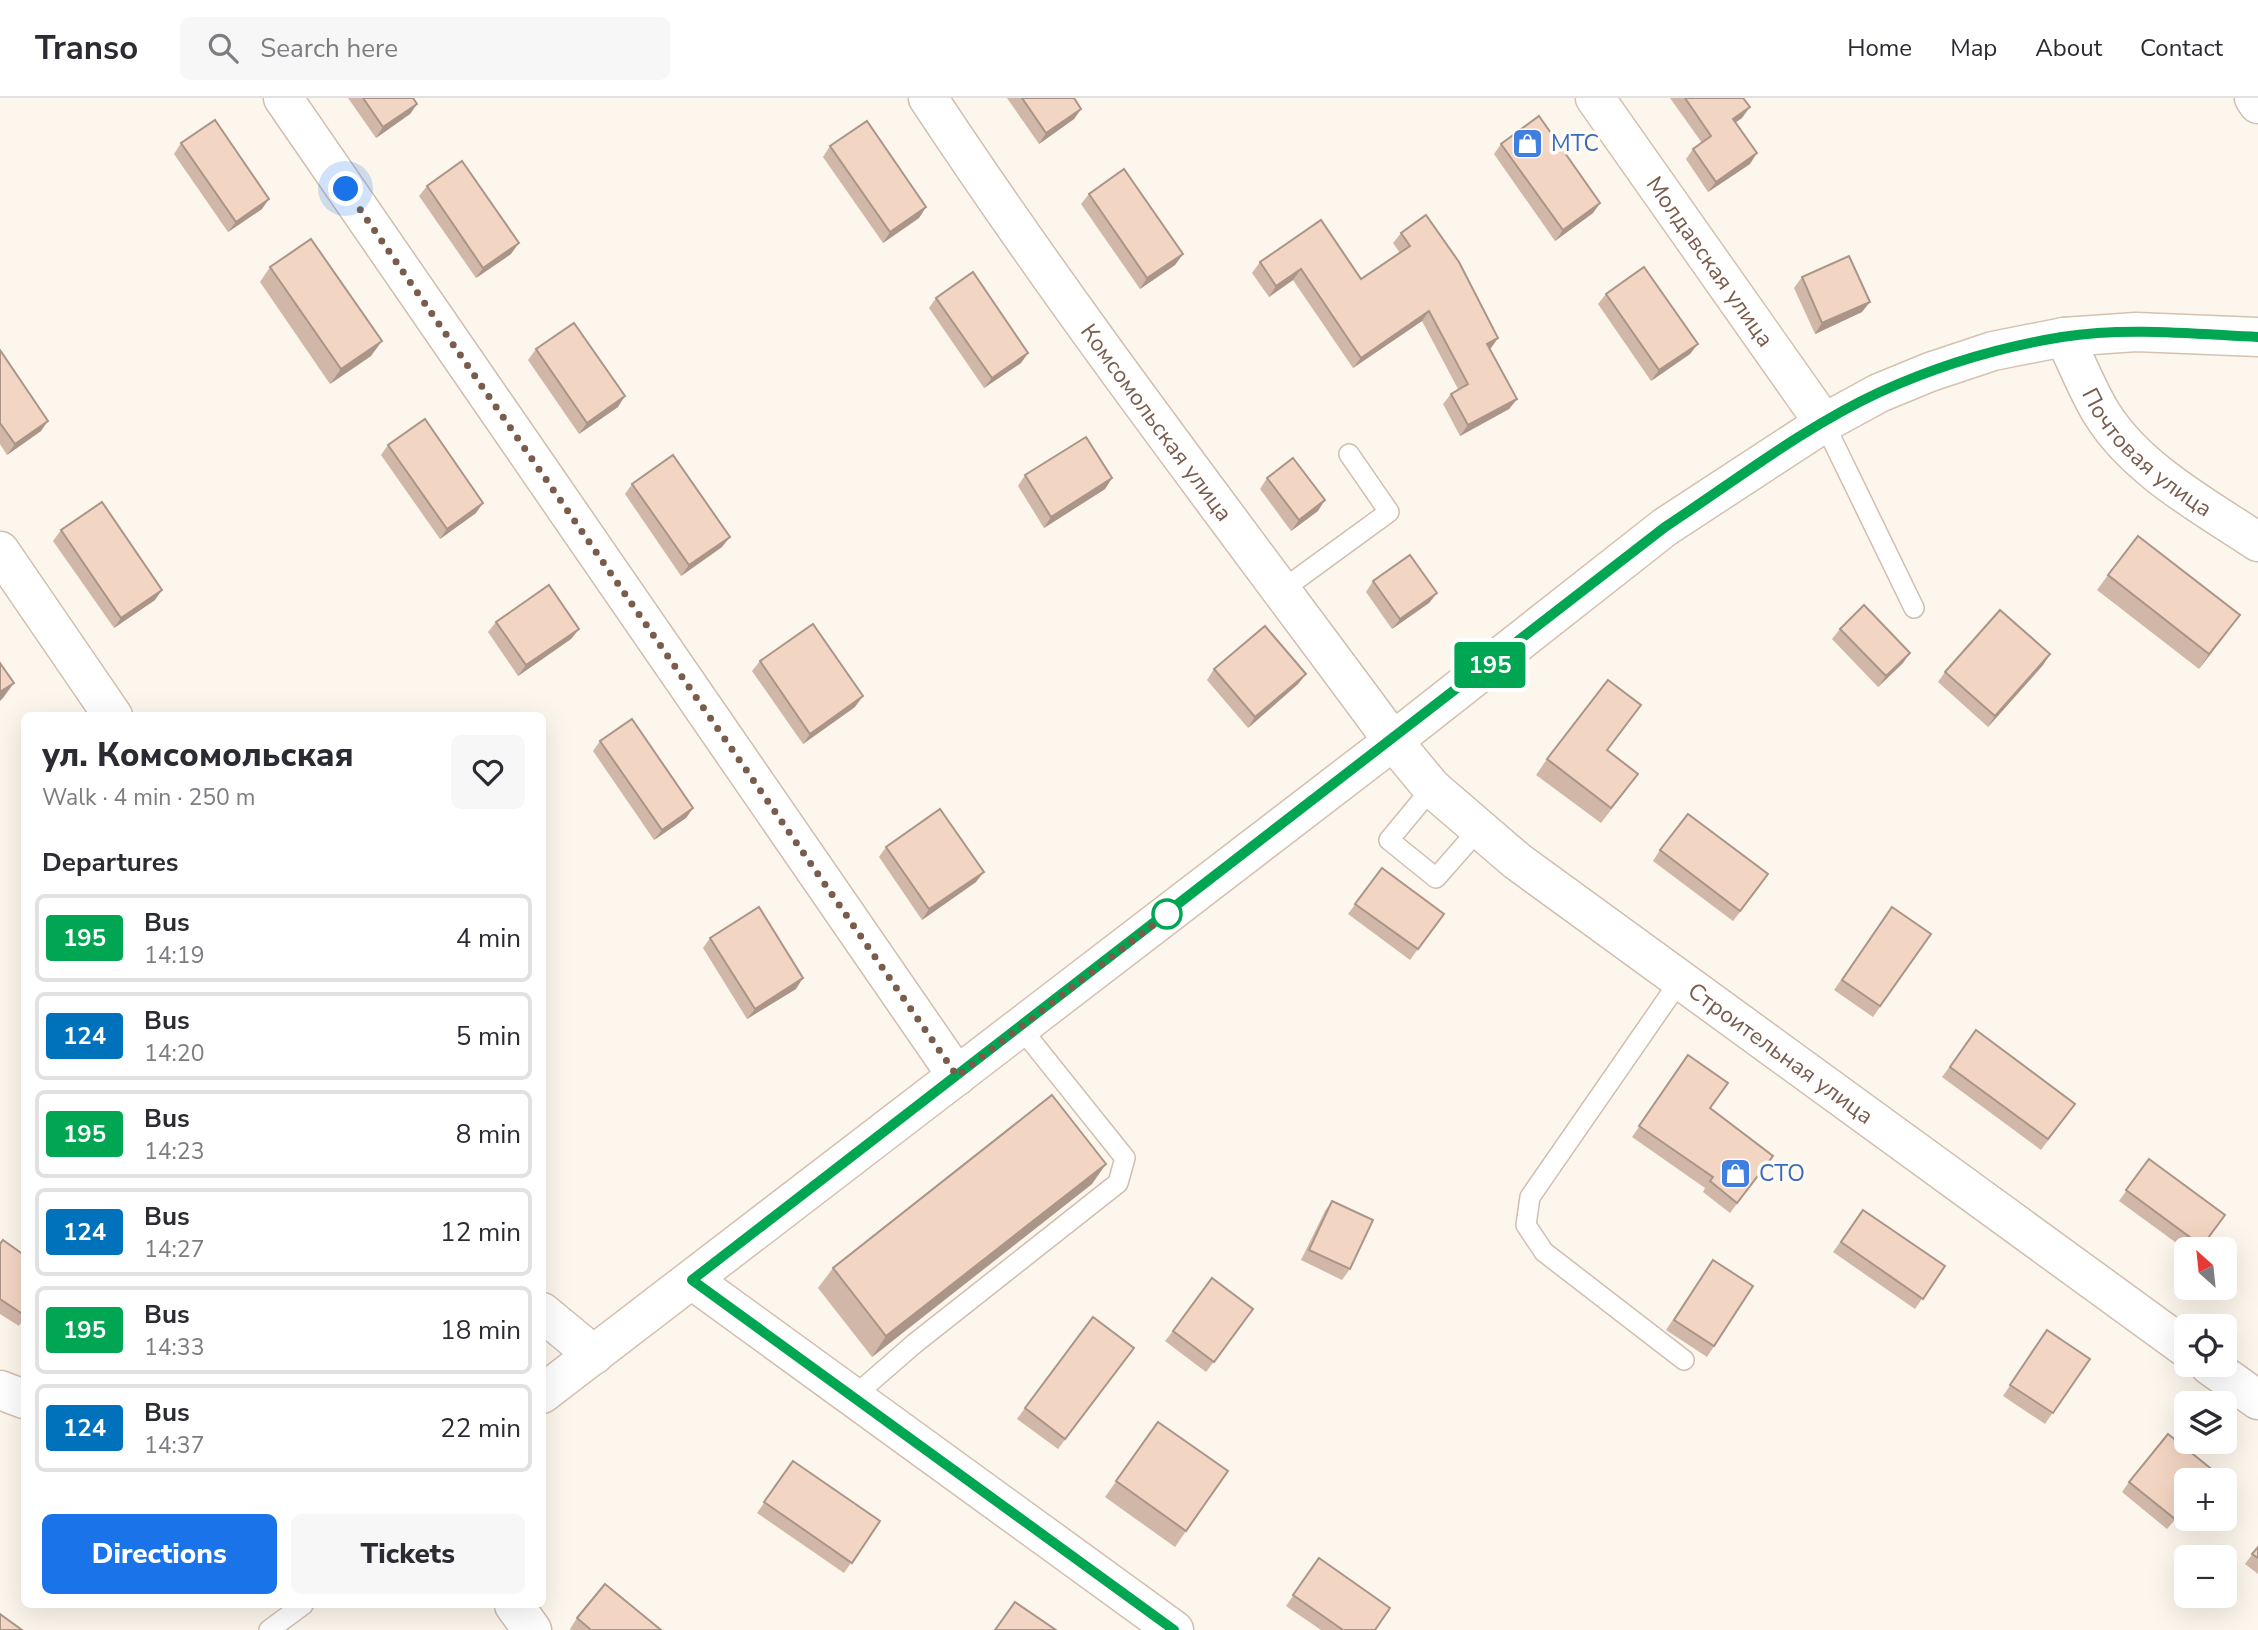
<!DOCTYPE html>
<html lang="en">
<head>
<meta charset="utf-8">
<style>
	body { margin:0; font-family:"Nunito Sans",sans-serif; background:#f7f7f7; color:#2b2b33; height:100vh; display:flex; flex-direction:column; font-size:26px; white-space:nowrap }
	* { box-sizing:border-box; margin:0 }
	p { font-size:23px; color:#7c7c81 }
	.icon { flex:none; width:38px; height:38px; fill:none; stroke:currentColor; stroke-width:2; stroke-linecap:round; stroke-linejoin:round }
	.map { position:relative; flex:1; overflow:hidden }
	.details { position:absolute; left:21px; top:614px; width:525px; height:896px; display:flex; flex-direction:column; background:#fff; border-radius:10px; box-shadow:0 7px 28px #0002 }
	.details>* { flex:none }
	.badge { padding:0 14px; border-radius:5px; font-size:24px; line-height:46px }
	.needle { width:46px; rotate:333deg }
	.fabs { position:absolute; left:2174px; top:1139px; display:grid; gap:14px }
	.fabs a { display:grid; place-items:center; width:63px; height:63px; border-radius:10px; background:#fff; box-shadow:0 7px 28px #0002; font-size:35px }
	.you { position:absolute; width:35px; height:35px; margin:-18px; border:5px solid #fff; border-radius:50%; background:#1a73e8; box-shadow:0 0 0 10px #1a73e833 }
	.map>.badge { position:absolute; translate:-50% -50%; box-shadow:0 0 0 4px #fff }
	h2 { padding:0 21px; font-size:26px; line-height:63px }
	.round { display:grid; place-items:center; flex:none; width:74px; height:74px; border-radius:10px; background:#f7f7f7 }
	.headline { display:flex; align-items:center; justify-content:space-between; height:119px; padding:0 21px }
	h1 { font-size:33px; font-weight:800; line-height:52px }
	.primary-button { display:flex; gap:14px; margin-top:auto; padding:14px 21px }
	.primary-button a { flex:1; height:80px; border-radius:10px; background:#1a73e8; color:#fff; font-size:28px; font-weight:800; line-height:80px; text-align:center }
	.primary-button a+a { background:#f7f7f7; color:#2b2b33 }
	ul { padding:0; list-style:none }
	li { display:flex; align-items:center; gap:21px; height:88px; margin:0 14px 10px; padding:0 7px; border:4px solid #e1e1e2; border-radius:10px }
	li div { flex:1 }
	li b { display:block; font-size:26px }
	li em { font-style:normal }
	li .badge { min-width:77px; font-weight:700; text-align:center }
	header { display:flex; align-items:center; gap:42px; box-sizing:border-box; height:98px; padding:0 35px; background:#fff; border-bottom:2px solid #e1e1e2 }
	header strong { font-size:33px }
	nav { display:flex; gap:38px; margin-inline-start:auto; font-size:24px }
	.search { width:490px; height:63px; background:#f7f7f7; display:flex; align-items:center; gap:18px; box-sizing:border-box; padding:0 24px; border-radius:10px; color:#7c7c81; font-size:26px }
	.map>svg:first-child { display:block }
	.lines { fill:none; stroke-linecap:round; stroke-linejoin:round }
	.lane-casing { stroke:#d1beb0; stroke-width:22 }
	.street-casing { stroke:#d1beb0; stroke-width:41 }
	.secondary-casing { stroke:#d6c0b0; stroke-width:41 }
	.lane { stroke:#fff; stroke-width:19 }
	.street { stroke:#fff; stroke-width:38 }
	.secondary { stroke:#fff; stroke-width:38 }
	.wall { fill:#d1b7a8 }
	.shaded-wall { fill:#aa9588 }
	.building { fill:#f3d5c3; stroke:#aa9588; stroke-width:2 }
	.line-casing { stroke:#fff; stroke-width:16 }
	.line { stroke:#00a651; stroke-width:10 }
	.walk { stroke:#7a5c4d; stroke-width:7; stroke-dasharray:0 12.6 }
	.stop-dot { fill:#fff; stroke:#00a651; stroke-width:3.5 }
	.labels { text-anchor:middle; stroke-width:7; stroke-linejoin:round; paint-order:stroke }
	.shop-label { font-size:23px; fill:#366cbe; stroke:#fffaf3; text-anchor:start }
	.street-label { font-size:23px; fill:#7a5c4d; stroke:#fffaf3 }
</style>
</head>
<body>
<header>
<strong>Transo</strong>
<div class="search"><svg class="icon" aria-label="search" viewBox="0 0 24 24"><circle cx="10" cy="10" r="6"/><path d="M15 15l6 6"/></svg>Search here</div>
<nav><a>Home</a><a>Map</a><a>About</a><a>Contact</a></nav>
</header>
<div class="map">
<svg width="2258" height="1532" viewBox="0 0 2258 1532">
	<rect width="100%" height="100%" fill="#fdf6ec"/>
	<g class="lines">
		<defs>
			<g id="lane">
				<polyline points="1824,325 1914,510"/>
				<polyline points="1282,492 1389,414 1349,356"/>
				<polyline points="1432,690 1389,742 1436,780 1479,731"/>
				<polyline points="1681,881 1530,1099 1526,1127 1544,1154 1684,1262"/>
				<polyline points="852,1300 914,1246 1118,1085 1125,1060 1020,929"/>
				<polyline points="269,1532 303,1507"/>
			</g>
			<g id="street">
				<polyline points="283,0 957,978"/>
				<path id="s1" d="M928,0C1074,221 1236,430 1393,643L1432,690L1517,763L2186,1250"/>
				<polyline points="2254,0 2258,6"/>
				<path id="s2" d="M2064,239C2077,264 2087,292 2102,316C2137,372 2204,408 2258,444"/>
				<polyline points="0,453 113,618"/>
				<polyline points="692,1182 1174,1532"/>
				<polyline points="542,1214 594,1257"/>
				<polyline points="2209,1267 2258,1302"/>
				<polyline points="514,1507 532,1532"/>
			</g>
			<g id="secondary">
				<path id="s3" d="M1595,0L1824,325"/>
				<polyline points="0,1292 24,1301"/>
				<polyline points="542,1296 1393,643 1665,429 1824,325 1879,295 1930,274 1993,253 2064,239 2136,234 2258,239"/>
			</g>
		</defs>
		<use href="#lane" class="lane-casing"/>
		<use href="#street" class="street-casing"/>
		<use href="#secondary" class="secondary-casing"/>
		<use href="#lane" class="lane"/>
		<use href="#street" class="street"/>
		<use href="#secondary" class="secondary"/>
	</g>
	<g class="wall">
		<polygon points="348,0 413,0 417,6 410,16 376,40"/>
		<polygon points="1007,0 1074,0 1081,11 1074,21 1039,46"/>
		<polygon points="1670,0 1743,0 1742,20 1736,24 1750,66 1708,94 1686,61 1693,51 1702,45"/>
		<polygon points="181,45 262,111 228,134 174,56"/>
		<polygon points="1501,46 1600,105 1593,115 1555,143 1494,56"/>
		<polygon points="830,48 926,109 919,120 883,145 823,59"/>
		<polygon points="427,88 511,156 476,180 419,98"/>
		<polygon points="1089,96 1183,156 1175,167 1140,191 1081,106"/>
		<polygon points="1401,135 1498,240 1490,251 1517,301 1509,311 1460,338 1443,306 1451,296 1458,291 1422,223 1353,270 1293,182 1269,199 1252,175 1260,164 1361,181 1400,155 1393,145"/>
		<polygon points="270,169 371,258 330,286 260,184"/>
		<polygon points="1802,179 1862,214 1815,236 1794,190"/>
		<polygon points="1606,196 1690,256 1651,283 1598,206"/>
		<polygon points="936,200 1028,255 1021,265 984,290 929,210"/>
		<polygon points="536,251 618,309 579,336 528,262"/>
		<polygon points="0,252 41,333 7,357 0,346"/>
		<polygon points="388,347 476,415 440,441 381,357"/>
		<polygon points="1025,377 1112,380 1105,391 1044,430 1018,388"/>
		<polygon points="1267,380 1318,413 1291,433 1260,391"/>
		<polygon points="632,386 722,449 681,478 625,396"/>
		<polygon points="61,432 155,502 114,530 53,443"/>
		<polygon points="2108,477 2229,532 2199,571 2097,492"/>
		<polygon points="1373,483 1437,495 1429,505 1392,531 1366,494"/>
		<polygon points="496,524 579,531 571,541 518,578 488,534"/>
		<polygon points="1840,531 1903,565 1878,589 1832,541"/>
		<polygon points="2050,556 2043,567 1988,629 1938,584 1945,574"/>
		<polygon points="760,563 855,609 803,646 752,573"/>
		<polygon points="1214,571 1306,576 1298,586 1248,630 1207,582"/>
		<polygon points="1641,607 1607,653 1627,691 1601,725 1536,677 1547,661"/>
		<polygon points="600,643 693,710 686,720 654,742 593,653"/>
		<polygon points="886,749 976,784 922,822 879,759"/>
		<polygon points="1660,752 1761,787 1733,823 1653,763"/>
		<polygon points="1382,770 1444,816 1410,862 1348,816"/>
		<polygon points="1892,809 1931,836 1873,919 1834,892"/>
		<polygon points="710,840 796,891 747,921 703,850"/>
		<polygon points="1976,932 2075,1006 2041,1052 1942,979"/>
		<polygon points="1688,957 1710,1010 1773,1058 1730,1115 1703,1094 1705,1090 1632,1039"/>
		<polygon points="2149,1061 2225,1117 2200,1152 2186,1152 2119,1103"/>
		<polygon points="1092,1086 872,1259 818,1190 833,1170"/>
		<polygon points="1332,1103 1350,1171 1342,1182 1301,1162 1325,1113"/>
		<polygon points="1863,1112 1945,1168 1915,1211 1833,1154"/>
		<polygon points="0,1146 24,1157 24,1220 19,1228 0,1216"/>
		<polygon points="1713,1162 1753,1188 1707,1259 1666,1232"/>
		<polygon points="1253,1211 1206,1274 1165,1243 1173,1233"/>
		<polygon points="2047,1232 2090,1261 2045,1326 2003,1298"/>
		<polygon points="1126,1260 1058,1351 1017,1321 1025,1310"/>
		<polygon points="1158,1324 1228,1373 1175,1449 1105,1399"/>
		<polygon points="793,1363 880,1423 844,1475 757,1415"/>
		<polygon points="2214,1373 2207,1382 2186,1382 2186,1409 2167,1431 2122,1394 2129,1384"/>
		<polygon points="2258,1449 2258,1476 2245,1466"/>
		<polygon points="1319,1460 1375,1532 1321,1532 1286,1508"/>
		<polygon points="577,1520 661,1532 571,1532 570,1531"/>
	</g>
	<g class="shaded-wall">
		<polygon points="417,6 410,16 376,40 383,29"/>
		<polygon points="1750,9 1742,20 1726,31 1733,21"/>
		<polygon points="1081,11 1074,21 1039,46 1046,35"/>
		<polygon points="1757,55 1750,66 1708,94 1716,84"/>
		<polygon points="269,101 262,111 228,134 236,124"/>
		<polygon points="1600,105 1593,115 1555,143 1563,132"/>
		<polygon points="926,109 919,120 883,145 890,134"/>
		<polygon points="519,145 511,156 476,180 483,170"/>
		<polygon points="1183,156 1175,167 1140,191 1147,180"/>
		<polygon points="1301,171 1293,182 1269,199 1276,188"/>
		<polygon points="1870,204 1862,214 1815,236 1822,225"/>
		<polygon points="1429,213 1422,223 1353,270 1361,260"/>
		<polygon points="1498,240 1491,250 1480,256 1487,246"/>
		<polygon points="382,243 371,258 330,286 341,271"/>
		<polygon points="1698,246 1690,256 1651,283 1659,272"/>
		<polygon points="1028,255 1021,265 984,290 992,280"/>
		<polygon points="625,298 618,309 579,336 587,325"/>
		<polygon points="1517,301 1509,311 1460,338 1468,327"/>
		<polygon points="48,323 41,333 7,357 15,346"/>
		<polygon points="1112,380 1105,391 1044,430 1051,419"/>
		<polygon points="1325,402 1318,413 1291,433 1299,422"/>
		<polygon points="483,405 476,415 440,441 447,431"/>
		<polygon points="730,439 722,449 681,478 689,467"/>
		<polygon points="162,492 155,502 114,530 121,520"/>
		<polygon points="1437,495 1429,505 1392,531 1400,521"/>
		<polygon points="2240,517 2229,532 2199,571 2209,556"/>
		<polygon points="579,531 571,541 518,578 526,567"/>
		<polygon points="1910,555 1903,565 1878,589 1886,578"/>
		<polygon points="2050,556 2043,567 1988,629 1995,618"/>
		<polygon points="1306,576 1298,586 1248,630 1255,619"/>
		<polygon points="14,585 3,600 0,603 0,594"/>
		<polygon points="863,598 855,609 803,646 810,636"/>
		<polygon points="693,710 686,720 654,742 662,732"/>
		<polygon points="984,774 976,784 922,822 929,811"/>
		<polygon points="803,880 796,891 747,921 755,911"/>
		<polygon points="1106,1066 1092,1086 872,1259 886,1238"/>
	</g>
	<g class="building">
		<polygon points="363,0 413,0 417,6 383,29"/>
		<polygon points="1022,0 1074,0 1081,11 1046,35"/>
		<polygon points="1685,0 1743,0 1750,9 1733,21 1757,55 1716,84 1693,51 1711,38"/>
		<polygon points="1539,18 1600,105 1563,132 1501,46"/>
		<polygon points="215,22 269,101 236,124 181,45"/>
		<polygon points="867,23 926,109 890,134 830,48"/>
		<polygon points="462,63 519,145 483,170 427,88"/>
		<polygon points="1124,71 1183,156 1147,180 1089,96"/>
		<polygon points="1426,117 1459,164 1498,240 1487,246 1517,301 1468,327 1451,296 1468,286 1429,213 1361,260 1301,171 1276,188 1260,164 1321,122 1361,181 1410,148 1401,135"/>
		<polygon points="311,141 382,243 341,271 270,169"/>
		<polygon points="1849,158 1870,204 1822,225 1802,179"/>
		<polygon points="1644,169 1698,246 1659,272 1606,196"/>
		<polygon points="973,174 1028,255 992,280 936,200"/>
		<polygon points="574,225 625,298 587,325 536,251"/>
		<polygon points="0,252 48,323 15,346 0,325"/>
		<polygon points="425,321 483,405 447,431 388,347"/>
		<polygon points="1086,339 1112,380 1051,419 1025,377"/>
		<polygon points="673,357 730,439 689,467 632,386"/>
		<polygon points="1293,360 1325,402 1299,422 1267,380"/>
		<polygon points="102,404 162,492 121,520 61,432"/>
		<polygon points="2138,438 2240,517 2209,556 2108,477"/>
		<polygon points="1410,457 1437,495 1400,521 1373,483"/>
		<polygon points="549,487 579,531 526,567 496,524"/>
		<polygon points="1864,507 1910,555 1886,578 1840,531"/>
		<polygon points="2000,512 2050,556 1995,618 1945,574"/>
		<polygon points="813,526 863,598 810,636 760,563"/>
		<polygon points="1265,528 1306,576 1255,619 1214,571"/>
		<polygon points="0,565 14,585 0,594"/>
		<polygon points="1608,582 1641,607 1607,652 1638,676 1611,710 1547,661"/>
		<polygon points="632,621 693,710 662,732 600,643"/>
		<polygon points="940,711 984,774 929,811 886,749"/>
		<polygon points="1688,716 1768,776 1740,813 1660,752"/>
		<polygon points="1382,770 1444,816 1418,851 1355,806"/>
		<polygon points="759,809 803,880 755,911 710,840"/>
		<polygon points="1892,809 1931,836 1880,908 1842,882"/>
		<polygon points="1976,932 2075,1006 2048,1041 1950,969"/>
		<polygon points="1688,957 1728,985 1710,1010 1773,1058 1737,1105 1710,1083 1713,1079 1639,1028"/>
		<polygon points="1052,997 1106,1066 886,1238 833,1170"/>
		<polygon points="2149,1061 2225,1117 2202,1148 2126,1092"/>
		<polygon points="1332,1103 1373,1122 1350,1171 1309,1152"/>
		<polygon points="1863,1112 1945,1168 1923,1201 1841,1144"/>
		<polygon points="3,1142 24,1157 24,1217 0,1201 0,1146"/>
		<polygon points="1713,1162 1753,1188 1714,1248 1674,1222"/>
		<polygon points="1212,1180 1253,1211 1214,1264 1173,1233"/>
		<polygon points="1093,1219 1134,1250 1065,1341 1025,1310"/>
		<polygon points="2047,1232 2090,1261 2053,1315 2010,1287"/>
		<polygon points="1158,1324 1228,1373 1186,1433 1116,1383"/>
		<polygon points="2168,1336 2214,1373 2206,1382 2186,1382 2186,1407 2175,1421 2129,1384"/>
		<polygon points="793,1363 880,1423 852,1465 764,1404"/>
		<polygon points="2258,1449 2258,1460 2252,1456"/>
		<polygon points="1319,1460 1390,1510 1375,1532 1343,1532 1293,1497"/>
		<polygon points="605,1486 661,1532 591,1532 577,1520"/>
		<polygon points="1015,1504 1056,1532 995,1532"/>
		<polygon points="0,1516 22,1532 0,1532"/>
	</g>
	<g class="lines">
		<defs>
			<path id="line" d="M1174,1532L692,1182L1665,429C1735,383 1804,329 1880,294C1937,268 2000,249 2062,239C2126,229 2194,236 2258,239"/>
		</defs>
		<use href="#line" class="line-casing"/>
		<use href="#line" class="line"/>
		<polyline class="walk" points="346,91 957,978 1167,816"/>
	</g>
	<defs>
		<symbol id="shop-square" viewBox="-11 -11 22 22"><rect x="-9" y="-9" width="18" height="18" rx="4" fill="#3f7fe0" stroke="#fffaf3"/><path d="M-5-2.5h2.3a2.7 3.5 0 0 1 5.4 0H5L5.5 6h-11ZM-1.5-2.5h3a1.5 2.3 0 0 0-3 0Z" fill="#fff"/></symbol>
	</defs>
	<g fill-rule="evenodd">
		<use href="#shop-square" x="1510" y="28" width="35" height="35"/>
		<use href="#shop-square" x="1718" y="1058" width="35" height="35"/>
	</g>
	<circle class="stop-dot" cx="1167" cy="816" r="14"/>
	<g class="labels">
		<g class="shop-label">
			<text x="1551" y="53">МТС</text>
			<text x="1759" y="1083">СТО</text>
		</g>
		<g class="street-label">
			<text dy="8" stroke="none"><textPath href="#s3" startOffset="200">Молдавская улица</textPath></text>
			<text dy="8" stroke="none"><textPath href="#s1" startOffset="397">Комсомольская улица</textPath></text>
			<text dy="8" stroke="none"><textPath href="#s2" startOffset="145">Почтовая улица</textPath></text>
			<text dy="8" stroke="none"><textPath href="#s1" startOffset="1293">Строительная улица</textPath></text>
		</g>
	</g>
</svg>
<div class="fabs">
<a><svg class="needle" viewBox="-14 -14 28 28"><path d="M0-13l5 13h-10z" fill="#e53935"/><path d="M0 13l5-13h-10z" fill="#7c7c81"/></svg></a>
<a><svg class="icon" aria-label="locate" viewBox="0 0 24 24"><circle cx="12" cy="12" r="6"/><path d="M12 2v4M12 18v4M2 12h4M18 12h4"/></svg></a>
<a><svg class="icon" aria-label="layers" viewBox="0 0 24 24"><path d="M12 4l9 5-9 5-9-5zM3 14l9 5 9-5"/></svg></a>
<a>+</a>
<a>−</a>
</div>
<div class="you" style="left:346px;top:91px"></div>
<b class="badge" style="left:1490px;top:567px;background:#00a651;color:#fff">195</b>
<section class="details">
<div class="headline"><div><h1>ул. Комсомольская</h1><p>Walk · 4 min · 250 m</p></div><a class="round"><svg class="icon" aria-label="heart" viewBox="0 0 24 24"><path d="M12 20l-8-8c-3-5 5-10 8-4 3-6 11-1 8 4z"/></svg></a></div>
<h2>Departures</h2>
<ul>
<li><span class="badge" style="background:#00a651;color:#fff">195</span><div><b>Bus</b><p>14:19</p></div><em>4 min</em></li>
<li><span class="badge" style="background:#0072bc;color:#fff">124</span><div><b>Bus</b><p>14:20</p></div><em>5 min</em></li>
<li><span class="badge" style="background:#00a651;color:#fff">195</span><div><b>Bus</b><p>14:23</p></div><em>8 min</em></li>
<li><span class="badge" style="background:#0072bc;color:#fff">124</span><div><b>Bus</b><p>14:27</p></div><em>12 min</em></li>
<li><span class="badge" style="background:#00a651;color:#fff">195</span><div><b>Bus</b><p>14:33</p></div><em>18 min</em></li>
<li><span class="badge" style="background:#0072bc;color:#fff">124</span><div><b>Bus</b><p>14:37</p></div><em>22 min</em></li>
</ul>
<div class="primary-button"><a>Directions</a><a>Tickets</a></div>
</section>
</div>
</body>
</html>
